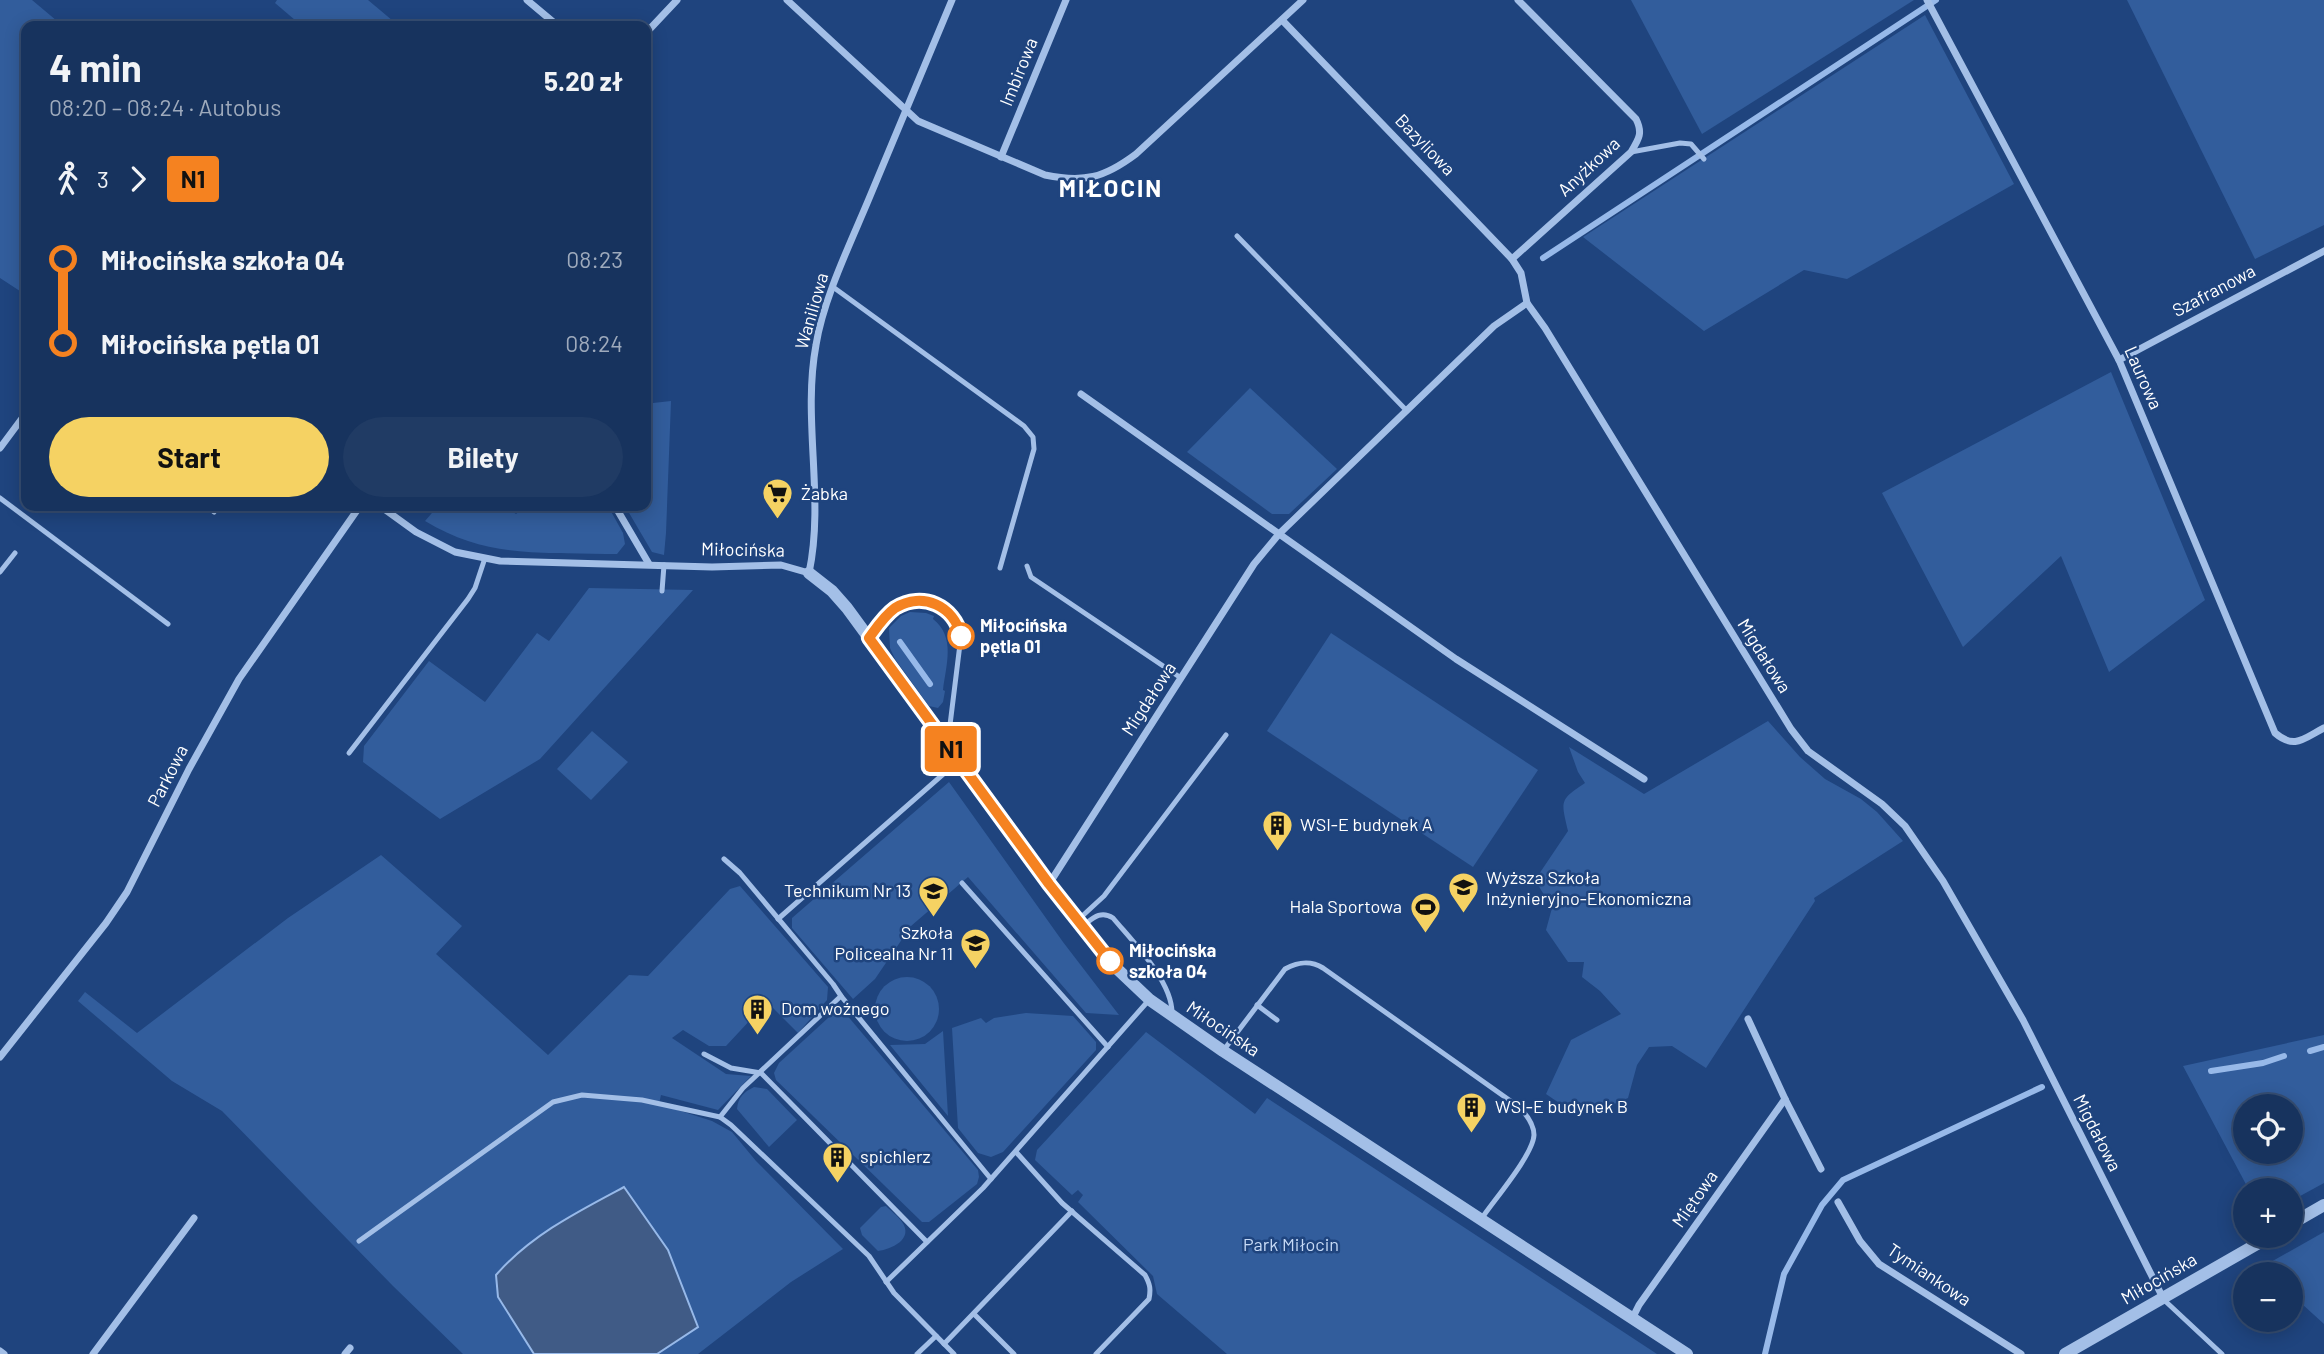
<!DOCTYPE html>
<html lang="pl">
<head>
<meta charset="utf-8">
<style>
	body { margin:0; font-family:Barlow,sans-serif; background:#203b64; color:#f1f3f6; height:100vh; display:flex; flex-direction:column; font-size:26px; white-space:nowrap }
	* { box-sizing:border-box; margin:0 }
	p { font-size:23px; color:#9eaabc }
	.icon { flex:none; width:38px; height:38px; fill:none; stroke:currentColor; stroke-width:2; stroke-linecap:round; stroke-linejoin:round }
	.map { position:relative; flex:1; overflow:hidden }
	.details { position:absolute; left:21px; top:21px; width:630px; height:490px; display:flex; flex-direction:column; background:#17335e; border-radius:14px; box-shadow:0 4px 18px #0003,0 0 0 2px #364e73 }
	.details>* { flex:none }
	.badge { padding:0 14px; border-radius:5px; font-size:24px; line-height:46px }
	.buttons { position:absolute; left:2233px; top:1094px; display:grid; gap:14px }
	.buttons a { display:grid; place-items:center; width:70px; height:70px; border-radius:50%; background:#17335e; box-shadow:0 4px 18px #0003,0 0 0 2px #364e73; font-size:35px }
	.map>.badge { position:absolute; translate:-50% -50%; box-shadow:0 0 0 4px #fff }
	.legs { display:flex; align-items:center; gap:10px; height:77px; padding:0 28px; font-size:23px }
	.legs p { margin-inline-start:auto }
	.headline { display:flex; align-items:center; justify-content:space-between; height:119px; padding:0 28px }
	h1 { font-size:38px; font-weight:700; line-height:52px }
	.action { display:flex; gap:14px; margin-top:auto; padding:14px 28px }
	.action a { flex:1; height:80px; border-radius:42px; background:#f5d263; color:#111; font-size:28px; font-weight:700; line-height:80px; text-align:center }
	.action a+a { background:#203b64; color:#f1f3f6 }
	ul { padding:0 28px; list-style:none }
	li { display:flex; align-items:center; gap:24px; height:84px; font-size:26px }
	li i { display:grid; place-items:center; width:10px; height:100%; margin:0 9px; background:currentColor }
	li i::after { content:''; width:18px; height:18px; margin:-9px; border:5px solid; border-radius:50%; background:#17335e }
	li p { margin-inline-start:auto }
	li:first-child i { background:linear-gradient(#0000 50%,currentColor 0) }
	li:last-child i { background:linear-gradient(currentColor 50%,#0000 0) }
	.map>svg:first-child { display:block }
	.green { fill:#325d9c; fill-rule:evenodd }
	.water { fill:#405b86; stroke:#97b9e9; stroke-width:2 }
	.lines { fill:none; stroke-linecap:round; stroke-linejoin:round }
	.stream { stroke:#97b9e9; stroke-width:6 }
	.service { stroke:#a3bfe7; stroke-width:5 }
	.minor { stroke:#a3bfe7; stroke-width:7 }
	.tertiary { stroke:#a3bfe7; stroke-width:12 }
	.line-1-casing { stroke:#fff; stroke-width:16 }
	.line-1 { stroke:#f58220; stroke-width:10 }
	.stop-1-dot { fill:#fff; stroke:#f58220; stroke-width:3.5 }
	.labels { text-anchor:middle; stroke-width:5; stroke-linejoin:round; paint-order:stroke }
	.street-label { font-size:18px; fill:#fff; stroke:#1f447e }
	.poi-label { font-size:18px; fill:#fff; stroke:#1f447e; text-anchor:start }
	.stop-label { font-size:18px; font-weight:bold; fill:#fff; stroke:#1f447e; text-anchor:start }
	.park-label { font-size:18px; fill:#c7daf6; stroke:#1f447e }
	.district-label { font-size:24px; font-weight:bold; letter-spacing:2px; fill:#fff; stroke:#1f447e }
</style>
</head>
<body>
<div class="map">
<svg width="2324" height="1354" viewBox="0 0 2324 1354">
	<rect width="100%" height="100%" fill="#1f447e"/>
	<g class="green">
		<polygon points="0,0 32,0 63,26 26,26 26,295 0,278"/>
		<polygon points="277,0 368,0 399,26 302,26 275,3"/>
		<polygon points="1631,0 1914,0 1702,134"/>
		<polygon points="2127,0 2324,0 2324,225 2255,259"/>
		<polygon points="1925,15 2014,184 1847,279 1804,270 1704,331 1583,237"/>
		<polygon points="2111,372 2205,600 2109,672 2061,556 1963,647 1882,493"/>
		<polygon points="1250,388 1337,469 1289,514 1272,514 1187,452"/>
		<polygon points="671,401 666,533 664,555 652,552 625,506 646,506 646,409 653,403"/>
		<path d="M438,506H504L516,514L527,506H608L623,533L625,544L617,554H606C538,552 486,558 425,521Z"/>
		<polygon points="589,588 693,590 540,759 440,819 363,762 364,746 429,661 485,702 537,633 549,641"/>
		<path d="M910,612L926,613L934,616L933,619C956,637 946,665 943,690L945,691L943,702L938,708L929,706L895,659L890,648L889,628L901,616Z"/>
		<polygon points="1331,633 1538,770 1473,867 1267,731"/>
		<path d="M1768,721L1800,757L1825,779L1861,799L1877,812L1903,841L1814,898L1815,901L1706,1068L1672,1046L1649,1047L1637,1065L1628,1098C1588,1115 1584,1121 1546,1094L1571,1040L1621,1014L1600,991L1582,977L1584,962H1568L1546,930L1552,908L1535,880L1568,831C1561,801 1559,800 1585,783L1578,772L1569,747L1644,794Z"/>
		<polygon points="592,731 628,762 591,800 557,769"/>
		<polygon points="949,782 1063,942 1119,1015 1086,1013 968,877 911,926 875,979 853,999 792,928 792,918"/>
		<polygon points="381,855 462,926 436,954 548,1055 629,975 648,976 730,889 740,886 828,987 827,1000 798,1033 767,1002 726,1046 709,1046 683,1030 672,1038 726,1074 751,1076 718,1110 661,1095 659,1104 712,1121 732,1132 756,1161 843,1249 791,1282 698,1354 463,1354 393,1286 222,1111 172,1081 78,1001 85,992 137,1033 288,918"/>
		<circle cx="907" cy="1009" r="32"/>
		<polygon points="840,1007 978,1170 979,1177 977,1184 929,1222 922,1222 776,1080 774,1073 779,1063"/>
		<polygon points="1026,1013 1073,1016 1096,1042 1096,1050 1003,1152 991,1157 978,1153 958,1128 952,1028 981,1018 986,1023 994,1018"/>
		<polygon points="943,1031 948,1116 890,1045 925,1044"/>
		<polygon points="1146,1032 1255,1114 1267,1098 1657,1354 1227,1354 1157,1294 1153,1276 1078,1202 1083,1195 1078,1190 1072,1195 1035,1160 1037,1150"/>
		<path d="M2324,1035V1183L2291,1201V1190H2249L2183,1066ZM2245,1106H2291V1152H2245Z"/>
		<path d="M754,1087L767,1089L797,1120L769,1147L737,1109C738,1097 744,1092 754,1087Z"/>
		<path d="M886,1206C891,1211 898,1216 902,1222C914,1239 892,1249 878,1251L862,1235L860,1228L881,1207Z"/>
		<polygon points="2324,1232 2324,1324 2291,1294 2291,1274 2270,1274 2262,1267"/>
	</g>
	<path class="water" d="M624,1187L668,1250L698,1327L657,1354H534L498,1297L496,1275C531,1235 577,1212 624,1187Z"/>
	<g class="lines">
		<g class="stream">
			<polyline points="1543,258 1936,0"/>
			<polyline points="900,642 930,684"/>
			<polyline points="2310,1051 2324,1047"/>
			<polyline points="2211,1071 2263,1063 2284,1056"/>
			<polyline points="1765,1354 1784,1274 1822,1205 1843,1180 2042,1087"/>
		</g>
		<g class="service">
			<polyline points="1631,152 1680,143 1691,144 1704,159"/>
			<polyline points="1237,236 1407,411"/>
			<polyline points="833,287 1024,426 1033,437 1034,449 1000,568"/>
			<polyline points="0,498 168,624"/>
			<polyline points="214,512 218,506"/>
			<polyline points="1027,566 1031,577 1181,678"/>
			<polyline points="0,572 15,553"/>
			<polyline points="662,591 664,565"/>
			<path d="M869,638C877,627 884,616 895,608C923,591 953,606 961,636L948,741"/>
			<polyline points="349,753 468,599 475,588 485,558"/>
			<polyline points="962,883 1108,1047"/>
			<polyline points="778,919 957,762"/>
			<polyline points="1079,919 1104,896 1226,735"/>
			<path d="M1084,925C1093,918 1101,910 1113,918C1133,942 1172,981 1172,1013"/>
			<polyline points="841,996 991,1179"/>
			<polyline points="1257,1005 1277,1020"/>
			<path d="M1223,1051L1285,969C1298,962 1310,960 1323,968L1519,1107C1526,1114 1534,1124 1534,1135C1533,1155 1494,1200 1482,1218"/>
			<polyline points="704,1054 731,1068 761,1073 927,1242"/>
			<polyline points="720,1117 743,1088 841,996 833,984 740,873 724,859"/>
			<path d="M1016,1152L1062,1203L1145,1275C1150,1284 1151,1289 1149,1299L1096,1354"/>
			<polyline points="359,1241 553,1102 582,1095 642,1100 720,1117 731,1125 869,1256 894,1293 954,1354"/>
			<polyline points="886,1282 983,1188 1149,1000"/>
			<polyline points="2163,1299 2222,1354"/>
			<polyline points="974,1314 1014,1354"/>
			<polyline points="944,1344 1072,1211"/>
			<polyline points="917,1354 936,1336"/>
		</g>
		<g class="minor">
			<polyline points="527,0 558,26"/>
			<path d="M787,0L918,121L1045,175C1084,183 1104,178 1136,154L1303,0"/>
			<path d="M1927,0L2119,360L2275,733C2295,750 2304,738 2324,728"/>
			<polyline points="1282,20 1512,259 1521,273 1527,303 1545,328 1791,729 1808,751 1882,804 1905,826 1943,881 2023,1020 2163,1298"/>
			<polyline points="646,33 677,0"/>
			<polyline points="1001,157 1066,0"/>
			<path d="M1512,259L1631,152C1639,139 1643,133 1636,119L1518,0"/>
			<polyline points="2119,360 2324,251"/>
			<polyline points="1081,394 1456,659 1644,779"/>
			<polyline points="0,448 26,413"/>
			<polyline points="259,506 264,509"/>
			<path d="M380,506L416,532L455,552L500,561L712,567L781,565L809,573C825,498 802,420 816,345C823,300 850,244 868,201C896,134 924,67 952,0"/>
			<polyline points="615,506 649,564"/>
			<polyline points="1049,884 1254,564 1279,534 1494,326 1527,303"/>
			<polyline points="1748,1019 1785,1099 1821,1169"/>
			<polyline points="0,1057 106,923 127,892 189,769 239,679 360,506"/>
			<polyline points="1838,1202 1860,1241 1879,1264 2021,1354"/>
			<polyline points="1632,1319 1639,1305 1785,1099"/>
			<polyline points="0,1351 4,1354"/>
			<polyline points="93,1354 194,1218"/>
			<polyline points="345,1354 350,1348"/>
		</g>
		<g class="tertiary">
			<polyline points="809,573 832,591 847,608 1049,884 1112,964 1150,1000 1223,1051 1687,1354"/>
			<polyline points="2291,1224 2324,1205"/>
			<polyline points="2065,1354 2271,1236"/>
		</g>
	</g>
	<g class="lines">
		<defs>
			<path id="line-1" d="M961,636C954,606 923,591 895,608C884,616 877,627 869,638L1049,884L1110,961"/>
		</defs>
		<use href="#line-1" class="line-1-casing"/>
		<use href="#line-1" class="line-1"/>
	</g>
	<defs>
		<symbol id="supermarket-pin" viewBox="-11 -11 22 30"><path d="M0 17L-7.5 6A9.5 9.5 0 1 1 7.5 6Z" fill="#f5d263" stroke="#1f447e"/><path d="M-6-5.5h2.5l.6 2H6L4.5 2H-2.5L-4.4-4H-6ZM-1.5 3.2a1.3 1.3 0 1 0 .1 0ZM3 3.2a1.3 1.3 0 1 0 .1 0Z" fill="#111"/></symbol>
		<symbol id="building-pin" viewBox="-11 -11 22 30"><path d="M0 17L-7.5 6A9.5 9.5 0 1 1 7.5 6Z" fill="#f5d263" stroke="#1f447e"/><path d="M-4-6H4V6H1V3H-1V6H-4ZM-2.5-4.3h1.7v1.8h-1.7ZM.8-4.3h1.7v1.8H.8ZM-2.5-1h1.7V.8h-1.7ZM.8-1h1.7V.8H.8Z" fill="#111"/></symbol>
		<symbol id="university-pin" viewBox="-11 -11 22 30"><path d="M0 17L-7.5 6A9.5 9.5 0 1 1 7.5 6Z" fill="#f5d263" stroke="#1f447e"/><path d="M0-5L7-2L0 1L-7-2ZM-4 1L0 2.5L4 1V4Q0 6-4 4Z" fill="#111"/></symbol>
		<symbol id="school-pin" viewBox="-11 -11 22 30"><path d="M0 17L-7.5 6A9.5 9.5 0 1 1 7.5 6Z" fill="#f5d263" stroke="#1f447e"/><path d="M0-5L7-2L0 1L-7-2ZM-4 1L0 2.5L4 1V4Q0 6-4 4Z" fill="#111"/></symbol>
		<symbol id="stadium-pin" viewBox="-11 -11 22 30"><path d="M0 17L-7.5 6A9.5 9.5 0 1 1 7.5 6Z" fill="#f5d263" stroke="#1f447e"/><path d="M0-5a6.5 5 0 1 0 0 10a6.5 5 0 1 0 0-10ZM-3.5-1.8h7v3.6h-7Z" fill="#111"/></symbol>
	</defs>
	<g fill-rule="evenodd">
		<use href="#supermarket-pin" x="760" y="476" width="35" height="47"/>
		<use href="#building-pin" x="1260" y="808" width="35" height="47"/>
		<use href="#university-pin" x="1446" y="870" width="35" height="47"/>
		<use href="#school-pin" x="916" y="874" width="35" height="47"/>
		<use href="#stadium-pin" x="1408" y="890" width="35" height="47"/>
		<use href="#university-pin" x="958" y="926" width="35" height="47"/>
		<use href="#building-pin" x="740" y="992" width="35" height="47"/>
		<use href="#building-pin" x="1454" y="1090" width="35" height="47"/>
		<use href="#building-pin" x="820" y="1140" width="35" height="47"/>
	</g>
	<g class="stop-1-dot">
		<circle cx="961" cy="636" r="12"/>
		<circle cx="1110" cy="961" r="12"/>
	</g>
	<g class="labels">
		<g class="street-label">
			<text transform="translate(1019 72) rotate(-68)" y="6">Imbirowa</text>
			<text transform="translate(1425 145) rotate(46)" y="6">Bazyliowa</text>
			<text transform="translate(1589 167) rotate(-43)" y="6">Anyżkowa</text>
			<text transform="translate(2214 291) rotate(-28)" y="6">Szafranowa</text>
			<text transform="translate(812 311) rotate(-74)" y="6">Waniliowa</text>
			<text transform="translate(2143 378) rotate(66)" y="6">Laurowa</text>
			<text transform="translate(743 550) rotate(1)" y="6">Miłocińska</text>
			<text transform="translate(1764 656) rotate(58)" y="6">Migdałowa</text>
			<text transform="translate(1149 699) rotate(-57)" y="6">Migdałowa</text>
			<text transform="translate(168 776) rotate(-63)" y="6">Parkowa</text>
			<text transform="translate(1223 1029) rotate(34)" y="6">Miłocińska</text>
			<text transform="translate(2097 1133) rotate(63)" y="6">Migdałowa</text>
			<text transform="translate(1695 1199) rotate(-55)" y="6">Miętowa</text>
			<text transform="translate(1929 1275) rotate(34)" y="6">Tymiankowa</text>
			<text transform="translate(2159 1279) rotate(-30)" y="6">Miłocińska</text>
		</g>
		<g class="poi-label">
			<text x="801" y="500">Żabka</text>
			<text x="1300" y="831">WSI-E budynek A</text>
			<text x="1486" y="884">Wyższa Szkoła<tspan x="1486" dy="21">Inżynieryjno-Ekonomiczna</tspan></text>
			<text x="911" y="897" text-anchor="end">Technikum Nr 13</text>
			<text x="1402" y="913" text-anchor="end">Hala Sportowa</text>
			<text x="953" y="939" text-anchor="end">Szkoła<tspan x="953" dy="21">Policealna Nr 11</tspan></text>
			<text x="781" y="1015">Dom woźnego</text>
			<text x="1495" y="1113">WSI-E budynek B</text>
			<text x="860" y="1163">spichlerz</text>
		</g>
		<g class="stop-label">
			<text x="980" y="632">Miłocińska<tspan x="980" dy="21">pętla 01</tspan></text>
			<text x="1129" y="957">Miłocińska<tspan x="1129" dy="21">szkoła 04</tspan></text>
		</g>
		<g class="park-label">
			<text x="1291" y="1251">Park Miłocin</text>
		</g>
		<g class="district-label">
			<text x="1111" y="197">MIŁOCIN</text>
		</g>
	</g>
</svg>
<div class="buttons">
<a><svg class="icon" aria-label="locate" viewBox="0 0 24 24"><circle cx="12" cy="12" r="6"/><path d="M12 2v4M12 18v4M2 12h4M18 12h4"/></svg></a>
<a>+</a>
<a>−</a>
</div>
<b class="badge" style="left:951px;top:749px;background:#f58220;color:#111">N1</b>
<section class="details">
<div class="headline"><div><h1>4 min</h1><p>08:20 – 08:24 · Autobus</p></div><b>5.20 zł</b></div>
<div class="legs"><svg class="icon" aria-label="walk" viewBox="0 0 24 24"><circle cx="13" cy="4" r="2"/><path d="M13 8l-2 6 4 7M11 14l-3 7M7 12l3-4h3l4 4"/></svg>3<svg class="icon" aria-label="forward" viewBox="0 0 24 24"><path d="M9 5l7 7-7 7"/></svg><b class="badge" style="background:#f58220;color:#111">N1</b></div>
<ul>
<li><i style="color:#f58220"></i><b>Miłocińska szkoła 04</b><p>08:23</p></li>
<li><i style="color:#f58220"></i><b>Miłocińska pętla 01</b><p>08:24</p></li>
</ul>
<div class="action"><a>Start</a><a>Bilety</a></div>
</section>
</div>
</body>
</html>
